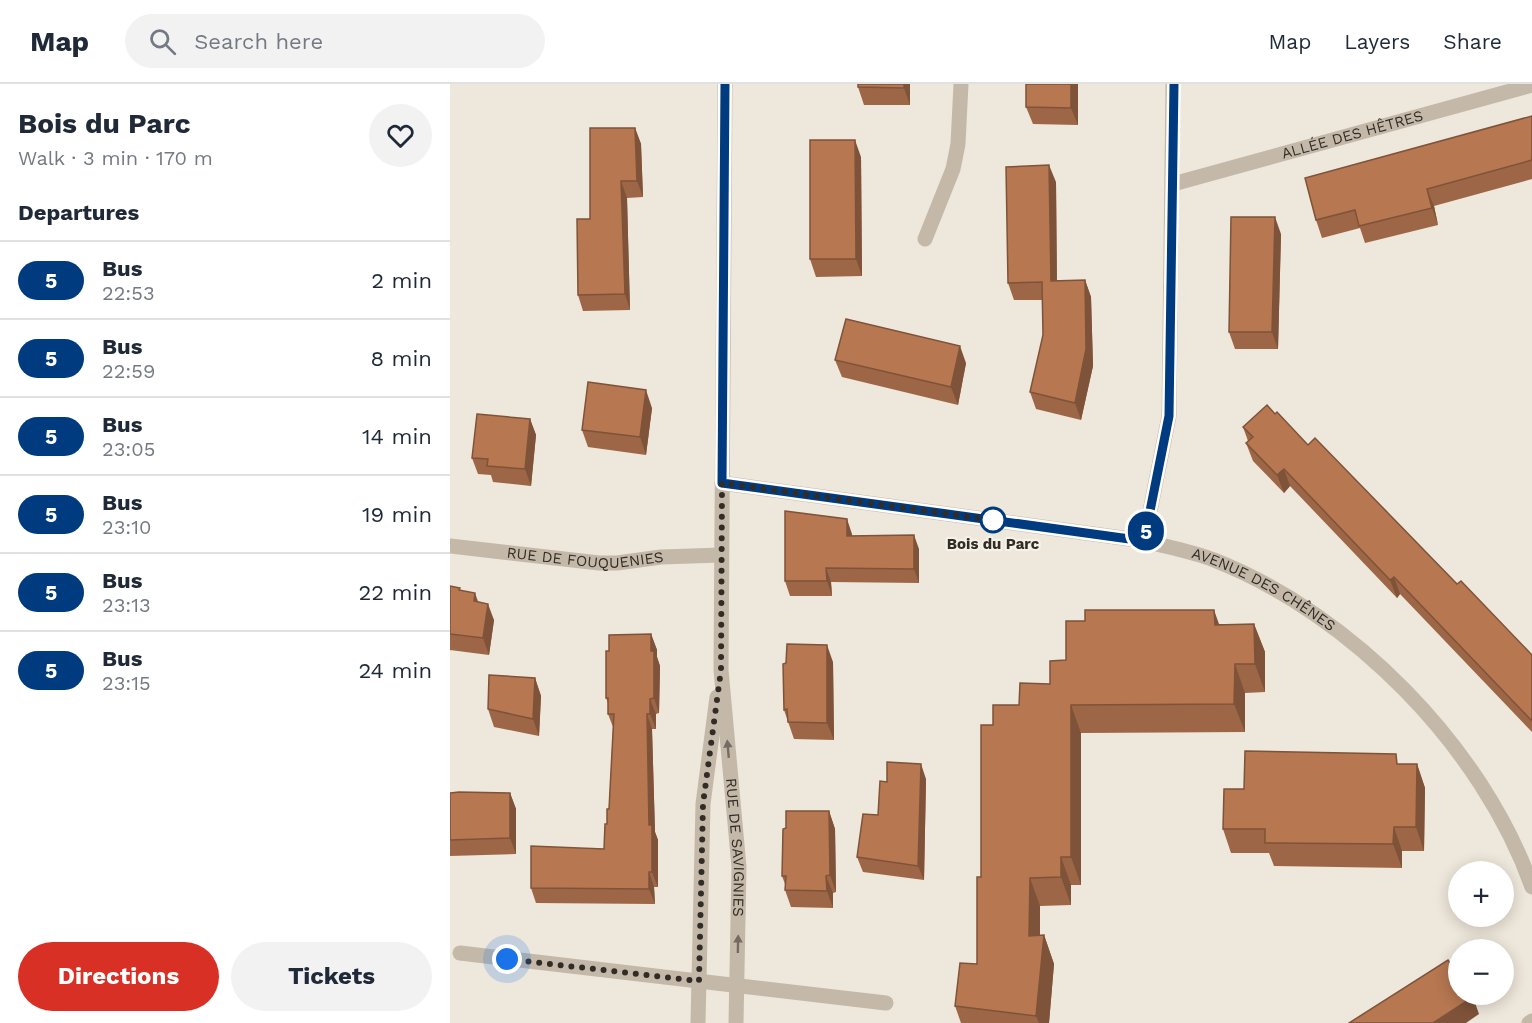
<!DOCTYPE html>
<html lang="en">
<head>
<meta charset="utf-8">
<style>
	body { margin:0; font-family:"Work Sans",sans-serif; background:#f2f2f3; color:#1f2937; height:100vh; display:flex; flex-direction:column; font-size:22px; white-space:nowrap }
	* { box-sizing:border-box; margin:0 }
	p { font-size:20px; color:#747a83 }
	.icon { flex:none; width:33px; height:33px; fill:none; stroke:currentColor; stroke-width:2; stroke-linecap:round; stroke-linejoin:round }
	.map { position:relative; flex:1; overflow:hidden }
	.drawer { display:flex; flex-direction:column; background:#fff; width:450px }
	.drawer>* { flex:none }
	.badge { padding:0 12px; border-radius:20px; font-size:21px; line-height:39px }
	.buttons { position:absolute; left:998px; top:777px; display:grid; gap:12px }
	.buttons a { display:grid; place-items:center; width:66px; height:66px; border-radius:50%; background:#fff; box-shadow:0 3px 15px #0003; font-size:30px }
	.you { position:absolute; width:30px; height:30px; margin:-15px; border:4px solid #fff; border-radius:50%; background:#1a73e8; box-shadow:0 0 0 9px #1a73e833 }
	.map>.badge { position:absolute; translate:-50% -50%; box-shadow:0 0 0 3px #fff }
	h2 { padding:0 18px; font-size:22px; line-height:54px }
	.round { display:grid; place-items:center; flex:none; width:63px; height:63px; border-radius:32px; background:#f2f2f3 }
	.head { display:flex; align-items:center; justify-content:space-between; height:102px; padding:0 18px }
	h1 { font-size:28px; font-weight:700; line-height:45px }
	.button { display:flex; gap:12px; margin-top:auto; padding:12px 18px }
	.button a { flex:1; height:69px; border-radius:36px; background:#d93025; color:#fff; font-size:24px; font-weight:700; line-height:69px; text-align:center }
	.button a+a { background:#f2f2f3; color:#1f2937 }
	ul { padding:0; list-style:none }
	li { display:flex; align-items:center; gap:18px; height:78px; padding:0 18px; border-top:2px solid #e0e1e3 }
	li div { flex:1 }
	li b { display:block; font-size:22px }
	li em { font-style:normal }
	li .badge { min-width:66px; font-weight:700; text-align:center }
	header { display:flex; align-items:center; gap:36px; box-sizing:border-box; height:84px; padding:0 30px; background:#fff; border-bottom:2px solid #e0e1e3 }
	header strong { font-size:28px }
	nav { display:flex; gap:33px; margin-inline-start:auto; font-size:21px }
	.search { width:420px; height:54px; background:#f2f2f3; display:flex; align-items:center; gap:15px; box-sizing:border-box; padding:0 21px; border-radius:33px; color:#747a83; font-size:22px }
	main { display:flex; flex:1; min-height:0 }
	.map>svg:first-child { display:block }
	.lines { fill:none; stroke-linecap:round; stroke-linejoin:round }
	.minor { stroke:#c4b9a9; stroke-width:15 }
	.tertiary { stroke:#c4b9a9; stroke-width:15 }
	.wall { fill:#9d6646 }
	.shaded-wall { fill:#7f5339 }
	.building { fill:#b67751; stroke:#7f5339; stroke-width:1.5 }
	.oneway { fill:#746b62 }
	.line-casing { stroke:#fff; stroke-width:14 }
	.line { stroke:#003b80; stroke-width:9 }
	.walk { stroke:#322c27; stroke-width:6; stroke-dasharray:0 10.8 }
	.stop-dot { fill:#fff; stroke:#003b80; stroke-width:3 }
	.labels { text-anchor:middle; stroke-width:4.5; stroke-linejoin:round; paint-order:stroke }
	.street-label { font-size:15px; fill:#322c27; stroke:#f6f1e6 }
	.stop-label { font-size:15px; font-weight:bold; fill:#322c27; stroke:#f6f1e6 }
</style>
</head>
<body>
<header>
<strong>Map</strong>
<div class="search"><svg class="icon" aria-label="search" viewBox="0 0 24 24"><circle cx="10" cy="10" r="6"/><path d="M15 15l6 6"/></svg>Search here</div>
<nav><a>Map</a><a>Layers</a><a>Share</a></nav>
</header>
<main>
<section class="drawer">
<div class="head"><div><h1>Bois du Parc</h1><p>Walk · 3 min · 170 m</p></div><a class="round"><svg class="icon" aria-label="heart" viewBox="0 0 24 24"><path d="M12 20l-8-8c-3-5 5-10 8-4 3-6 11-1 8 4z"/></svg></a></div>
<h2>Departures</h2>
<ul>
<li><span class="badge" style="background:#003b80;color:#fff">5</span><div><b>Bus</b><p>22:53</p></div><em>2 min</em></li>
<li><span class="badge" style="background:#003b80;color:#fff">5</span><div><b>Bus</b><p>22:59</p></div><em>8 min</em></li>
<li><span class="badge" style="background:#003b80;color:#fff">5</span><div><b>Bus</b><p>23:05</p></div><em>14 min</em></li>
<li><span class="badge" style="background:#003b80;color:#fff">5</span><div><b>Bus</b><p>23:10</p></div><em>19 min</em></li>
<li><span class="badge" style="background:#003b80;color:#fff">5</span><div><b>Bus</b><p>23:13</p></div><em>22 min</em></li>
<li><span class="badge" style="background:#003b80;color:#fff">5</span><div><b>Bus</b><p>23:15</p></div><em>24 min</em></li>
</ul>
<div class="button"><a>Directions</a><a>Tickets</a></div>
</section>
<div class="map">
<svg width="1082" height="939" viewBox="0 0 1082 939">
	<rect width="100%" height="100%" fill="#eee7db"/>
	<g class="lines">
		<g class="minor">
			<path id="s1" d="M723,100L1082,1"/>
			<polyline points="475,155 503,85 508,60 511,0"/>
			<path id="s2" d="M272,399L694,457C717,463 741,467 764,476C902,530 1033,664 1082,803"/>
			<polyline points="694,457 719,332 723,0"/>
			<polyline points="10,869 436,919"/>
			<polyline points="1079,939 1082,937"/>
		</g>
		<g class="tertiary">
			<path id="s3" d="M275,0L271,586L289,783L286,939"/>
			<path id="s4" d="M0,462L149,479H167L211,473L271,471"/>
			<polyline points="248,939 253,720 267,613"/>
		</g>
	</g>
	<g class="wall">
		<polygon points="460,0 460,21 414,21 408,3"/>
		<polygon points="576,0 628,0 628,41 583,40 576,23"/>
		<polygon points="1082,32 1082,95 984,122 988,141 915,159 910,144 872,154 866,136"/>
		<polygon points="185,44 191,60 193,113 177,114 180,226 133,227 128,211 140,135"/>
		<polygon points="411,73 412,192 366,193 360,175"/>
		<polygon points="606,98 607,197 635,196 641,213 643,282 631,336 586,325 580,308 593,251 593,216 564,216 558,199"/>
		<polygon points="831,150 828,265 785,265 779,248"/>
		<polygon points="385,276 516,279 508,321 392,293"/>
		<polygon points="202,324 196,371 138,363 132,346"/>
		<polygon points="825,330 1007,500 1082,571 1082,648 950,510 947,514 840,402 834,409 803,377 796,359 798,357 793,343"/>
		<polygon points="80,335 86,351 81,402 43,398 41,391 28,390 22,374"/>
		<polygon points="402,450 402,452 469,465 469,499 381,498 382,512 340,512 335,497"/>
		<polygon points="0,502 11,507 29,518 44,536 39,571 0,566"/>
		<polygon points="769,540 804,540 815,568 815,608 795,609 795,648 631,649 631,801 621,801 621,821 590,822 590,851 594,851 604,880 599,939 511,939 505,922 527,880 531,793 543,641 569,621 600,600"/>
		<polygon points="201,550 207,566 207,573 210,582 209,629 206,630 206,645 202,645 205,748 208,756 208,803 204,803 205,820 86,819 81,804 154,765 159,725 163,643 158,630 158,619 156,614 159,567"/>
		<polygon points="383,578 384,656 344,655 334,626"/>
		<polygon points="85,594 91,612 89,652 44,643 38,625"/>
		<polygon points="950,680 967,680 975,704 974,767 952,767 952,784 824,782 819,769 781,769 773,745 794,705"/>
		<polygon points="476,695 474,796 413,788 407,773 428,731 437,698"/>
		<polygon points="0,709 60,709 66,725 66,770 0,772"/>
		<polygon points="379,727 385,745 386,808 383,809 383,824 341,823 335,806 335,800 332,792 336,744"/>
	</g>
	<g class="shaded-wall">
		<polygon points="454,0 460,0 460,21 454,4"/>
		<polygon points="621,0 628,0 628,41 621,24"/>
		<polygon points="185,44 191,60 193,113 187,97"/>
		<polygon points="405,56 411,73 412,192 406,175"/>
		<polygon points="599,81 606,98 607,215 601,197"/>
		<polygon points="171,97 177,114 180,226 175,210"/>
		<polygon points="977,105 984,122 988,141 982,124"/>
		<polygon points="825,133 831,150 828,265 822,248"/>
		<polygon points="635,196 641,213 643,282 631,336 625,319"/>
		<polygon points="510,262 516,279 508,321 501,303"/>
		<polygon points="196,306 202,324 196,371 190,353"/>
		<polygon points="80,335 86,351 81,402 75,385"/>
		<polygon points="834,385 840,402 834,409 827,391"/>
		<polygon points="397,435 402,450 403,466 397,452"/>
		<polygon points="464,451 469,465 469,499 464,485"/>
		<polygon points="376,484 381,498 382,512 377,497"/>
		<polygon points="944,493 950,510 947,514 940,496"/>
		<polygon points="25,509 31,526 24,517"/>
		<polygon points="38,520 44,536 39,571 33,554"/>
		<polygon points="764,526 774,554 765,541"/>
		<polygon points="804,540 815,568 815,608 805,580"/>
		<polygon points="201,550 207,566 207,573 210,582 209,629 204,614 201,567"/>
		<polygon points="377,561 383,578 384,656 377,639"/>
		<polygon points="785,580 795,609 795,648 784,620"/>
		<polygon points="85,594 91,612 89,652 83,635"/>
		<polygon points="200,615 206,630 206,645 200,630"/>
		<polygon points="621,621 631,649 631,801 621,773"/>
		<polygon points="197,630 202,645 205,748 208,756 208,803 202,788 199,741"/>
		<polygon points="471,680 476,695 474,796 468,782"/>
		<polygon points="967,680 975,704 974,767 966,743"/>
		<polygon points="60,709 66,725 66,770 60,754"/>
		<polygon points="379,727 385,745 386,808 380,791"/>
		<polygon points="944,743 952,767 952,784 943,760"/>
		<polygon points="611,773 621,801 621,821 611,793"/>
		<polygon points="199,788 204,803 205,820 199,805"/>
		<polygon points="376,792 383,809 383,824 377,807"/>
		<polygon points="580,794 590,822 590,880 579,852"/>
		<polygon points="594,851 604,880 599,939 589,939 586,932"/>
		<polygon points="1023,913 1029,930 1016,939 983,939"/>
	</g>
	<g class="building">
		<polygon points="408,0 454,0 454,4 408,3"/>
		<polygon points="576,0 621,0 621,24 576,23"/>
		<polygon points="1082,32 1082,76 977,105 982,124 909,142 905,126 866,136 855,94"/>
		<polygon points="140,44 185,44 187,97 171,97 175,210 128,211 127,135 140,135"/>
		<polygon points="360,56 405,56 406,175 360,175"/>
		<polygon points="599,81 601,197 635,196 636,265 625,319 580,308 593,251 592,198 558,199 556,83"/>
		<polygon points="781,133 825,133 822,248 779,248"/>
		<polygon points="396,235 510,262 501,303 385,276"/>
		<polygon points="138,298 196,306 190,353 132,346"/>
		<polygon points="817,321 825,330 827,328 858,361 865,354 1007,500 1011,497 1082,571 1082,637 944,493 940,496 834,385 827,391 796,359 803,353 793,343"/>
		<polygon points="27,330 80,335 75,385 37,382 38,375 22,374"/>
		<polygon points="335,427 397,435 397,452 464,451 464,485 376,484 377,497 335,497"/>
		<polygon points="0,502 10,504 9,506 25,509 24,517 38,520 33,554 0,550"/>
		<polygon points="635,526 764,526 765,541 804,540 805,580 785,580 784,620 621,621 621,773 611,773 611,793 580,794 579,852 594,851 586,932 505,922 510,879 527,880 527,793 531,793 531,641 543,641 543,621 569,621 570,599 600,600 600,577 616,576 616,537 635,537"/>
		<polygon points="201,550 201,567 204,567 204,614 200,615 200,630 197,630 199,741 202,741 202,788 199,788 199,805 81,804 81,762 154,765 155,740 157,740 157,725 159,725 164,630 158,630 158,614 156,614 156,567 159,567 159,551"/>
		<polygon points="337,560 377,561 377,639 338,638 337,625 334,626 333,580 336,579"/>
		<polygon points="39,591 85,594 83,635 38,625"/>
		<polygon points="795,667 946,670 947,680 967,680 966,743 944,743 943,760 815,759 815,745 773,745 774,705 794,705"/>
		<polygon points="437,678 471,680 468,782 407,773 413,730 428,731 430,697 437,698"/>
		<polygon points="9,708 60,709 60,754 0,756 0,709"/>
		<polygon points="336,727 379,727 380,791 376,792 377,807 335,806 336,792 332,792 333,745 336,744"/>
		<polygon points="998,876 1008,891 1008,910 1021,910 1023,913 983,939 899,939"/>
	</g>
	<defs><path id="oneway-solid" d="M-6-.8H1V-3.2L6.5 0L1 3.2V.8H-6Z" transform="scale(1.5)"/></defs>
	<g class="oneway">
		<use href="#oneway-solid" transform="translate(278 665) rotate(-95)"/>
		<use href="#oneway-solid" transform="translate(288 860) rotate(-89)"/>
	</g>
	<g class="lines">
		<defs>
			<polyline id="line" points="275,0 272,399 694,457 719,332 724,0"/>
		</defs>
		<use href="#line" class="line-casing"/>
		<use href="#line" class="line"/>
		<polyline class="walk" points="57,875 249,897 253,720 271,586 272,399 543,436"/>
	</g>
	<circle class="stop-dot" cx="543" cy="436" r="12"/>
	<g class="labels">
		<g class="street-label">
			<text dy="5" stroke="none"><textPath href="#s1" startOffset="186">ALLÉE DES HÊTRES</textPath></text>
			<text dy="5" stroke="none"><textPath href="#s4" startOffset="136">RUE DE FOUQUENIES</textPath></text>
			<text dy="5" stroke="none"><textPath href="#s2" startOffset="556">AVENUE DES CHÊNES</textPath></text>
			<text dy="5" stroke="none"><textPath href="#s3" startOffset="764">RUE DE SAVIGNIES</textPath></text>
		</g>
		<g class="stop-label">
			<text x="543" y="465">Bois du Parc</text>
		</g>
	</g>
</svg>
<div class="buttons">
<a>+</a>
<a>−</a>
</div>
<div class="you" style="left:57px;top:875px"></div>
<b class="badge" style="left:696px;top:447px;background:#003b80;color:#fff">5</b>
</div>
</main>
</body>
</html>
